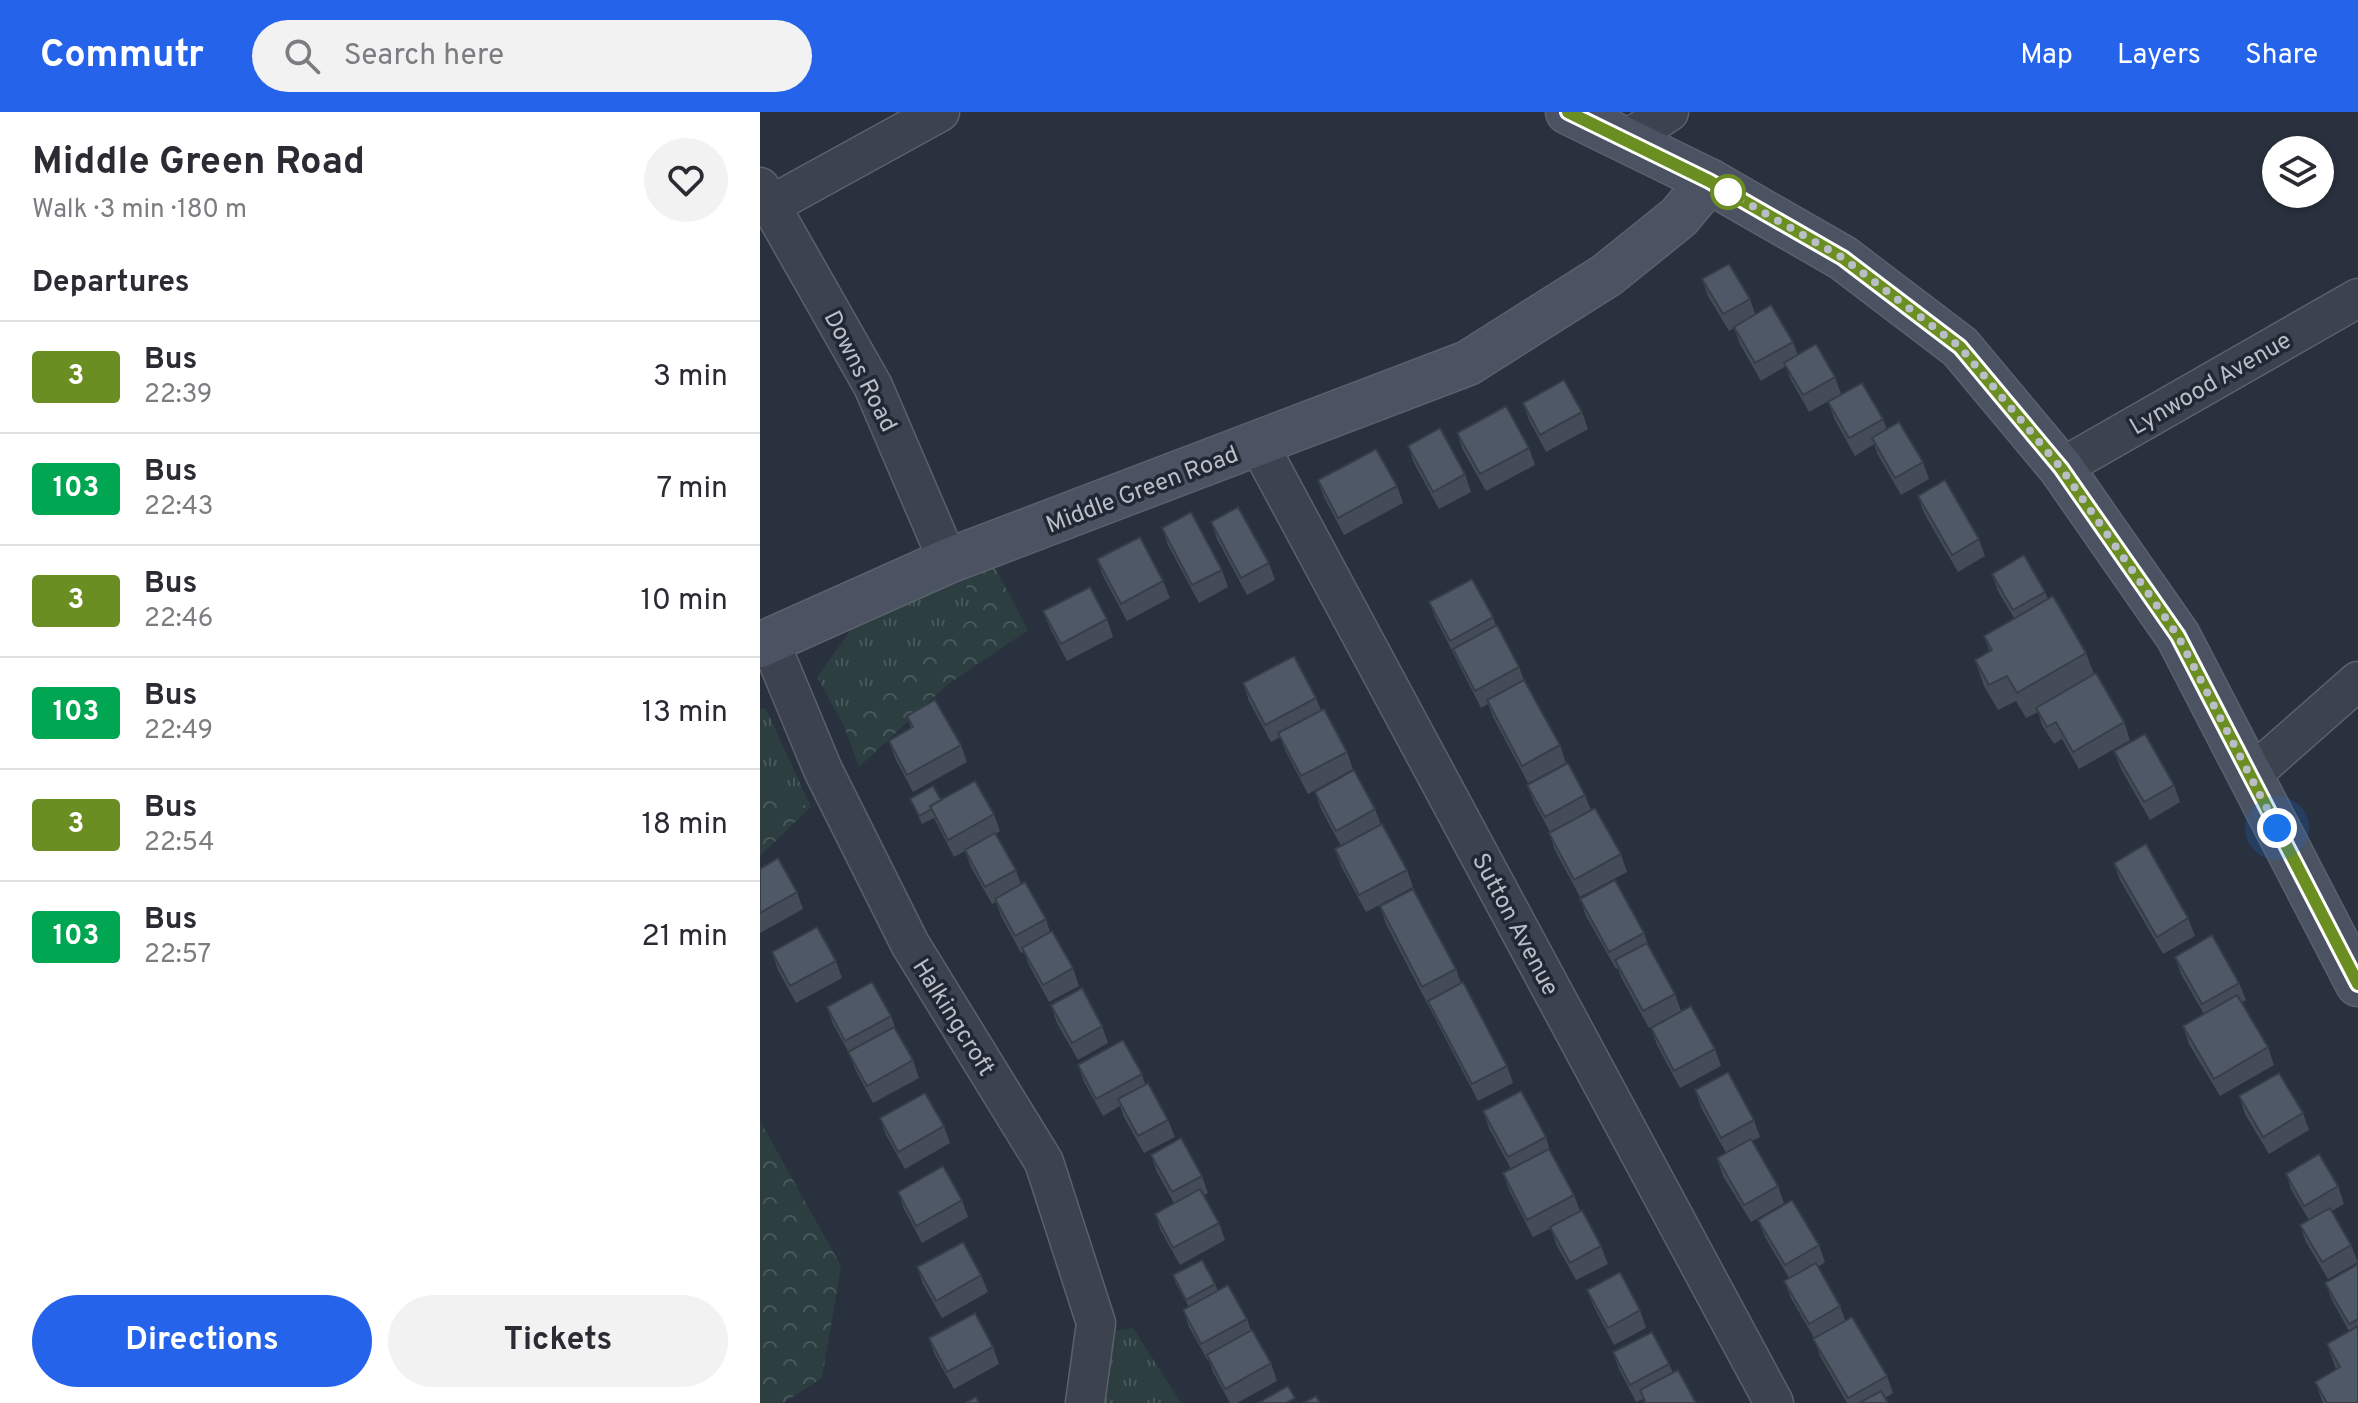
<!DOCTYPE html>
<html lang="en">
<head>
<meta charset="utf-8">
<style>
	body { margin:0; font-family:Overpass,sans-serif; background:#f2f2f3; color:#2b2b33; height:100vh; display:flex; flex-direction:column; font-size:30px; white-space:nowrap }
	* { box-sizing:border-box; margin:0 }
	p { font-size:26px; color:#7c7c81 }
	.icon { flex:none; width:44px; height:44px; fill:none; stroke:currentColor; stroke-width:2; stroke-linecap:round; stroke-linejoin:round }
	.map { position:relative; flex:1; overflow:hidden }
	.side { display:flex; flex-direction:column; background:#fff; width:760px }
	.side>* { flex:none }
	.badge { padding:0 16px; border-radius:6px; font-size:28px; line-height:52px }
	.controls { position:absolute; left:1502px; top:24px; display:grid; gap:16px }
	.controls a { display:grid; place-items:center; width:72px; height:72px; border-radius:50%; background:#fff; box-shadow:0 2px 6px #0004; font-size:40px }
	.you { position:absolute; width:40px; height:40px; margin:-20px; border:6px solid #fff; border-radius:50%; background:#1a73e8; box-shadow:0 0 0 12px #1a73e833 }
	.map>.badge { position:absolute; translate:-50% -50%; box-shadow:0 0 0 4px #fff }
	h2 { padding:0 32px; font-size:30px; line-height:72px }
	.round { display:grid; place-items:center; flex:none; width:84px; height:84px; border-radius:42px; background:#f2f2f3 }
	.headline { display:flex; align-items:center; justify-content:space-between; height:136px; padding:0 32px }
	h1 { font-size:38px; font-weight:700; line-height:60px }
	.button { display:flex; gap:16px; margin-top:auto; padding:16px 32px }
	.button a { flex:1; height:92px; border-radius:48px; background:#2563eb; color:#fff; font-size:32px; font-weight:700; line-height:92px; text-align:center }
	.button a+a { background:#f2f2f3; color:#2b2b33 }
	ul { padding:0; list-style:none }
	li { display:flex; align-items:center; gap:24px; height:112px; padding:0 32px; border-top:2px solid #e1e1e2 }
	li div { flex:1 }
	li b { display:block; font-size:30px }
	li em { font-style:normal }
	li .badge { min-width:88px; font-weight:700; text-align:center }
	header { display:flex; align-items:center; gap:48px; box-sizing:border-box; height:112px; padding:0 40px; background:#2563eb; color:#fff }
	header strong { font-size:38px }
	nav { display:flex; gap:44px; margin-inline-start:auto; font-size:28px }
	.search { width:560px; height:72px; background:#f2f2f3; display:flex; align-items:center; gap:20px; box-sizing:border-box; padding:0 28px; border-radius:44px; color:#7c7c81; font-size:30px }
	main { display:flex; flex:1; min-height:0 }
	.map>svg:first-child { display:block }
	.grass { fill:url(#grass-tufts) }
	.forest { fill:url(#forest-crowns) }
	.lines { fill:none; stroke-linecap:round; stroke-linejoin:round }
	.street-casing { stroke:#5a616c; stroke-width:41 }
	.secondary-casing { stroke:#5a616c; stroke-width:47 }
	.street { stroke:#3d434e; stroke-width:38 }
	.secondary { stroke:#4b5261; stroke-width:44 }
	.wall { fill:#444c58 }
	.building { fill:#4f5866; stroke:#373e47; stroke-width:2 }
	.line-casing { stroke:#fff; stroke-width:18 }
	.line { stroke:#6b8e23; stroke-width:12 }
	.walk { stroke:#b9bec9; stroke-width:8; stroke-dasharray:0 14.4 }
	.stop-dot { fill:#fff; stroke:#6b8e23; stroke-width:4 }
	.labels { text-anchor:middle; stroke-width:7; stroke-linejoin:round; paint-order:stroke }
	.street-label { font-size:24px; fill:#b9bec9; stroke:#212833 }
</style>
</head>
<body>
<header>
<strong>Commutr</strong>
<div class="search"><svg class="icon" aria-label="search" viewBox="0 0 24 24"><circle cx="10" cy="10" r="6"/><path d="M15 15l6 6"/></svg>Search here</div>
<nav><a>Map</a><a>Layers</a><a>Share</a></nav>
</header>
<main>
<section class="side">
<div class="headline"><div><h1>Middle Green Road</h1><p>Walk · 3 min · 180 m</p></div><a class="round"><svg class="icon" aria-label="heart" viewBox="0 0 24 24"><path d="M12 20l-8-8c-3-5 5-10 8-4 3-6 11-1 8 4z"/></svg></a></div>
<h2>Departures</h2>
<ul>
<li><span class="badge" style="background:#6b8e23;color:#fff">3</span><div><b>Bus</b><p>22:39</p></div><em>3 min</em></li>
<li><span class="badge" style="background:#00a651;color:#fff">103</span><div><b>Bus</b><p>22:43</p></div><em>7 min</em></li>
<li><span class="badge" style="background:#6b8e23;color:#fff">3</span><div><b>Bus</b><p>22:46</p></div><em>10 min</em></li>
<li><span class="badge" style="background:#00a651;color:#fff">103</span><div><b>Bus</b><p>22:49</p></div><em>13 min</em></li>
<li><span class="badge" style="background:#6b8e23;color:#fff">3</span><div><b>Bus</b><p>22:54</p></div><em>18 min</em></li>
<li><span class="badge" style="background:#00a651;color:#fff">103</span><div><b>Bus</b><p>22:57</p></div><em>21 min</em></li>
</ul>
<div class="button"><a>Directions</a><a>Tickets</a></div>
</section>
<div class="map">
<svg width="1598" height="1291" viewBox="0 0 1598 1291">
	<defs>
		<pattern id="grass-tufts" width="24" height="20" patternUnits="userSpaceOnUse" patternTransform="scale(2)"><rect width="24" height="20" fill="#2c3e40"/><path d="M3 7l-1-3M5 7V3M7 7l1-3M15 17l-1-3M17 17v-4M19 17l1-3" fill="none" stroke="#48585a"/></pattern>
		<pattern id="forest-crowns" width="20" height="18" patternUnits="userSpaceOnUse" patternTransform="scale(2)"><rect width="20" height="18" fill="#2c3e40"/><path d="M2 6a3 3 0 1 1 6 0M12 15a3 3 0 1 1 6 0" fill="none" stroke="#48585a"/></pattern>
	</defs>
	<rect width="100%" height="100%" fill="#29313e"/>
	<g class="grass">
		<polygon points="196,450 217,501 84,614 57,565 116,483"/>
		<polygon points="0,596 6,597 51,695 0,679"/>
		<polygon points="373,1216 421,1291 345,1291 346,1220"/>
	</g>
	<g class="forest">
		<polygon points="230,446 268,518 187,573 99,655 84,614 217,501 196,450"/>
		<polygon points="0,679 51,695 0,744"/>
		<polygon points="0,1009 81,1154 62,1266 23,1291 0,1291"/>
	</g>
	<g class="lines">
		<defs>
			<g id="street">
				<polyline points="868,27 909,0"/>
				<polyline points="0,75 113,274 188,449"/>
				<polyline points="11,93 180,0"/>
				<polyline points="499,333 1014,1291"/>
				<polyline points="1301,356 1598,186"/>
				<polyline points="9,528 63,658 150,832 284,1050 336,1211 325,1291"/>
				<polyline points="1490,664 1598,569"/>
			</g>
			<g id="secondary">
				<polyline points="808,0 949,69 1083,146 1200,235 1301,356 1418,524 1598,872"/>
				<polyline points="0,533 188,449 708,251 847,163 919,105 949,69"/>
			</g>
		</defs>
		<use href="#street" class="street-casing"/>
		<use href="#secondary" class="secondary-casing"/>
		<use href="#street" class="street"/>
		<use href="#secondary" class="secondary"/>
	</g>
	<g class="wall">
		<polygon points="942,167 990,187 995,202 1033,230 1038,243 1075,265 1081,282 1049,300 1031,268 1026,254 1001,269 980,232 974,216 969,219 948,184"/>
		<polygon points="1068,290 1123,307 1127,317 1163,350 1169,367 1141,383 1118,343 1114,332 1095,344 1075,308"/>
		<polygon points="763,291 822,300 828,317 786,340 769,308"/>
		<polygon points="697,321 769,336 775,353 726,379 703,338"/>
		<polygon points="648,334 705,362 711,380 679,397 654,351"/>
		<polygon points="558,368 637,374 643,391 584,423 564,385"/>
		<polygon points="1158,384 1219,427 1225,444 1198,460 1164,401"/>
		<polygon points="451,410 509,451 515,468 487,483 457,427"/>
		<polygon points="402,416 462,458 468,475 439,491 408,433"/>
		<polygon points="337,447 403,469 410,486 367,509 343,464"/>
		<polygon points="1232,462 1285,480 1288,487 1326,541 1334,562 1364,610 1370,628 1319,657 1302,627 1294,632 1282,613 1278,600 1266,606 1256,589 1238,598 1224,574 1215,548 1230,540 1224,524 1254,506 1238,479"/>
		<polygon points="669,490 733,505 736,514 759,555 764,568 800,633 806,651 768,671 733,605 728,592 721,596 676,507"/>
		<polygon points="283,499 347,507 353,525 307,549 290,516"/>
		<polygon points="483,571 556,586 561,598 587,640 593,657 548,682 525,638 520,625 511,630 489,589"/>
		<polygon points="147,604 201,633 207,650 153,680 135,646 129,629 151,616"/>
		<polygon points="1354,639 1414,673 1420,690 1390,708 1361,657"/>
		<polygon points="767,673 825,683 831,698 861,742 867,760 820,785 795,738 789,721 790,720 774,690"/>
		<polygon points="555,680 615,697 621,713 647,758 653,775 606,800 581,754 575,737 581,734 561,697"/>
		<polygon points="150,687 181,688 234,702 240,719 236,722 256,758 261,772 286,807 290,820 313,856 319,874 289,890 269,853 264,840 261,841 241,804 236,790 232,792 211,755 205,739 194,745 174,706 162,712"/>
		<polygon points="1354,751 1428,806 1435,824 1403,842 1360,768"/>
		<polygon points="0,757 37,780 43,797 0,821"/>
		<polygon points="820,787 884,821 889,835 915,882 921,899 889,916 861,865 858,856 856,857 826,804"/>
		<polygon points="620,794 696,857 701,871 747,954 753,971 718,989 626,812"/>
		<polygon points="12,840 76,849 82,866 36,891 18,858"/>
		<polygon points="1415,845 1479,871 1486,888 1482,890 1508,935 1514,953 1460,984 1429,932 1423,914 1444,902 1421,862"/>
		<polygon points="291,893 342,914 348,931 318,948 297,911"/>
		<polygon points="67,895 131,904 137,921 153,948 159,966 113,991 95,957 89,941 73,912"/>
		<polygon points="891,916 955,937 961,954 920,976 897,933"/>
		<polygon points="318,953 382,962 385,972 408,1008 415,1025 384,1041 364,1005 360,994 343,1004 324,970"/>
		<polygon points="935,978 994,1008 1000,1025 992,1029 1018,1074 1024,1091 991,1110 963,1064 957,1046 966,1041 941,995"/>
		<polygon points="1479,984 1543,1001 1549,1018 1509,1042 1485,1002"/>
		<polygon points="723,999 786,1025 790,1039 814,1083 820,1099 841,1134 848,1152 816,1168 796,1132 791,1116 773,1125 749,1078 743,1061 751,1057 729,1016"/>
		<polygon points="120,1006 184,1014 190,1031 145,1057 126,1023"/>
		<polygon points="391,1043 442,1064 448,1081 444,1083 459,1111 465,1128 420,1153 401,1119 395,1102 414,1091 397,1060"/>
		<polygon points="1526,1062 1578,1074 1584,1092 1572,1099 1591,1133 1598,1150 1568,1167 1546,1130 1540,1113 1549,1108 1532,1079"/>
		<polygon points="138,1080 202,1088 208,1105 162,1131 144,1097"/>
		<polygon points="998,1108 1059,1133 1065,1150 1058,1155 1080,1194 1085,1208 1127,1264 1133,1281 1125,1286 1128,1291 1087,1291 1060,1244 1054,1226 1031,1186 1024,1169 1029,1166 1005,1125"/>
		<polygon points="1598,1152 1598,1291 1563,1291 1555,1270 1576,1257 1567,1232 1589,1219 1572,1188 1565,1171"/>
		<polygon points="157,1155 221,1163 228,1180 182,1206 163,1172"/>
		<polygon points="413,1163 455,1172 458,1179 487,1207 491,1218 511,1251 517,1269 477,1291 470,1291 453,1260 449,1248 448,1249 429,1215 423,1198 429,1195 416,1172"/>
		<polygon points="827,1178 880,1198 886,1216 854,1233 834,1195"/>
		<polygon points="169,1226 233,1235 239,1252 194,1277 175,1243"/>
		<polygon points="853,1240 909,1252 913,1261 936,1291 884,1291 883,1287 876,1290 859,1257"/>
	</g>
	<g class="building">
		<polygon points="969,152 990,187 963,202 942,167"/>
		<polygon points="1011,193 1033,230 995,251 974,215"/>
		<polygon points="1056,232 1075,265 1043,283 1024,251"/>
		<polygon points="804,268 822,300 780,323 763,291"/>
		<polygon points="1102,271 1123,307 1089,326 1068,290"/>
		<polygon points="746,294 769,336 720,362 697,321"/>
		<polygon points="1139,310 1163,350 1135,366 1112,326"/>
		<polygon points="680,316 705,362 673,380 648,334"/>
		<polygon points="616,337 637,374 578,406 558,368"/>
		<polygon points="1185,368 1219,427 1192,443 1158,384"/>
		<polygon points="478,395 509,451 481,466 451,410"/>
		<polygon points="431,400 462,458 432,473 402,416"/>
		<polygon points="380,425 403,469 361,492 337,447"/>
		<polygon points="1264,443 1285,480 1253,498 1232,462"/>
		<polygon points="712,467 733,505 690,529 669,490"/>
		<polygon points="330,475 347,507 301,532 283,499"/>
		<polygon points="1293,484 1326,541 1257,581 1247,564 1229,573 1215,548 1232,538 1224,524"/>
		<polygon points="737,513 759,555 715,579 693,537"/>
		<polygon points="534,544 556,586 505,613 483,571"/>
		<polygon points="1336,561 1364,610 1313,640 1296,610 1287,615 1276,596"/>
		<polygon points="764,568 800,633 762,654 727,588"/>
		<polygon points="175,588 201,633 147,663 129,629 153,615 147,604"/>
		<polygon points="564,597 587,640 541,664 518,621"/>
		<polygon points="1385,622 1414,673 1384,690 1354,639"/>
		<polygon points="808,651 825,683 785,705 767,673"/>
		<polygon points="594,658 615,697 576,719 555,680"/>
		<polygon points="215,669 234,702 188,728 170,694"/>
		<polygon points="173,674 181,688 170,694 171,697 159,704 150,687"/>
		<polygon points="835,696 861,742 814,768 789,721"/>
		<polygon points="622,712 647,758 599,783 575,737"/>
		<polygon points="235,721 256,758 225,775 205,738"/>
		<polygon points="1386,732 1428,806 1397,825 1354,751"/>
		<polygon points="18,746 37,780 0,801 0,757"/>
		<polygon points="855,768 884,821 849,840 820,787"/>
		<polygon points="265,770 286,807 255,824 235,787"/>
		<polygon points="653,777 696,857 662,875 620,794"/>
		<polygon points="57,815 76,849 30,874 12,840"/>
		<polygon points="292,819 313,856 283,873 262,836"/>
		<polygon points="1452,823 1479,871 1442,892 1415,845"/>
		<polygon points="887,831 915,882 883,899 855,848"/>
		<polygon points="112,870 131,904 85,929 67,895"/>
		<polygon points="703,870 747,954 712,972 668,889"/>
		<polygon points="322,876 342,914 312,931 291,893"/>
		<polygon points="1477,883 1508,935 1454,967 1423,914"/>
		<polygon points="931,894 955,937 914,959 891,916"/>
		<polygon points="134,915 153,948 107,974 88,940"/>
		<polygon points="363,928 382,962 336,987 318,953"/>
		<polygon points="968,960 994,1008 961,1026 935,978"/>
		<polygon points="1519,961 1543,1001 1503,1025 1479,984"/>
		<polygon points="388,971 408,1008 378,1024 358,987"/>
		<polygon points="761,979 786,1025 748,1045 723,999"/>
		<polygon points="165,981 184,1014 138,1040 120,1006"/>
		<polygon points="421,1026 442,1064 412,1080 391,1043"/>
		<polygon points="991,1027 1018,1074 984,1093 957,1046"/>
		<polygon points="789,1037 814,1083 767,1108 743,1061"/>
		<polygon points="1559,1042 1578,1074 1544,1094 1526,1062"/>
		<polygon points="183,1054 202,1088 156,1114 138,1080"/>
		<polygon points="440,1077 459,1111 413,1136 395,1102"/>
		<polygon points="1032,1088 1059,1133 1025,1153 998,1108"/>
		<polygon points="1570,1096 1591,1133 1562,1150 1540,1113"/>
		<polygon points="822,1098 841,1134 810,1151 790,1115"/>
		<polygon points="203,1130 221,1163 176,1189 157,1155"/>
		<polygon points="442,1148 455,1172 426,1188 413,1163"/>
		<polygon points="1056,1151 1080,1194 1049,1212 1024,1169"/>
		<polygon points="1598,1152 1598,1207 1589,1212 1565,1171"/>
		<polygon points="860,1160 880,1198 848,1216 827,1178"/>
		<polygon points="468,1173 487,1207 441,1232 423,1198"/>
		<polygon points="215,1201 233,1235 187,1260 169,1226"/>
		<polygon points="1092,1205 1127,1264 1088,1286 1053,1227"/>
		<polygon points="1598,1214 1598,1291 1567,1291 1555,1270 1580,1255 1567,1232"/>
		<polygon points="492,1218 511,1251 465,1277 447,1243"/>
		<polygon points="892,1220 909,1252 870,1273 853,1240"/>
		<polygon points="918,1258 936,1291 886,1291 880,1278"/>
		<polygon points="528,1274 535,1286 526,1291 498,1291"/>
		<polygon points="1121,1279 1128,1291 1099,1291"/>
		<polygon points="556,1284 560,1291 543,1291"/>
		<polygon points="216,1285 219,1291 205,1291"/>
	</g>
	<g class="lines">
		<defs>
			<polyline id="line" points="808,0 949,69 1083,146 1200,235 1301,356 1418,524 1598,872"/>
		</defs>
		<use href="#line" class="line-casing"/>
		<use href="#line" class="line"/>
		<polyline class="walk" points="968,80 1083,146 1200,235 1301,356 1418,524 1517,716"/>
	</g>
	<circle class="stop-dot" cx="968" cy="80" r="16"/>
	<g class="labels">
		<g class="street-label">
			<text transform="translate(101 259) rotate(63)" y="8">Downs Road</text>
			<text transform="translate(1450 271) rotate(-30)" y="8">Lynwood Avenue</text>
			<text transform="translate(382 377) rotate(-21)" y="8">Middle Green Road</text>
			<text transform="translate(756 812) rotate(62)" y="8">Sutton Avenue</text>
			<text transform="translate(194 905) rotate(58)" y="8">Halkingcroft</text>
		</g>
	</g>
</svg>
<div class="controls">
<a><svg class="icon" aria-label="layers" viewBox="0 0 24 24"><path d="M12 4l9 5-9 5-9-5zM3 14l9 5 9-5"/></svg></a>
</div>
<div class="you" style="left:1517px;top:716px"></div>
</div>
</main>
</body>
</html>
